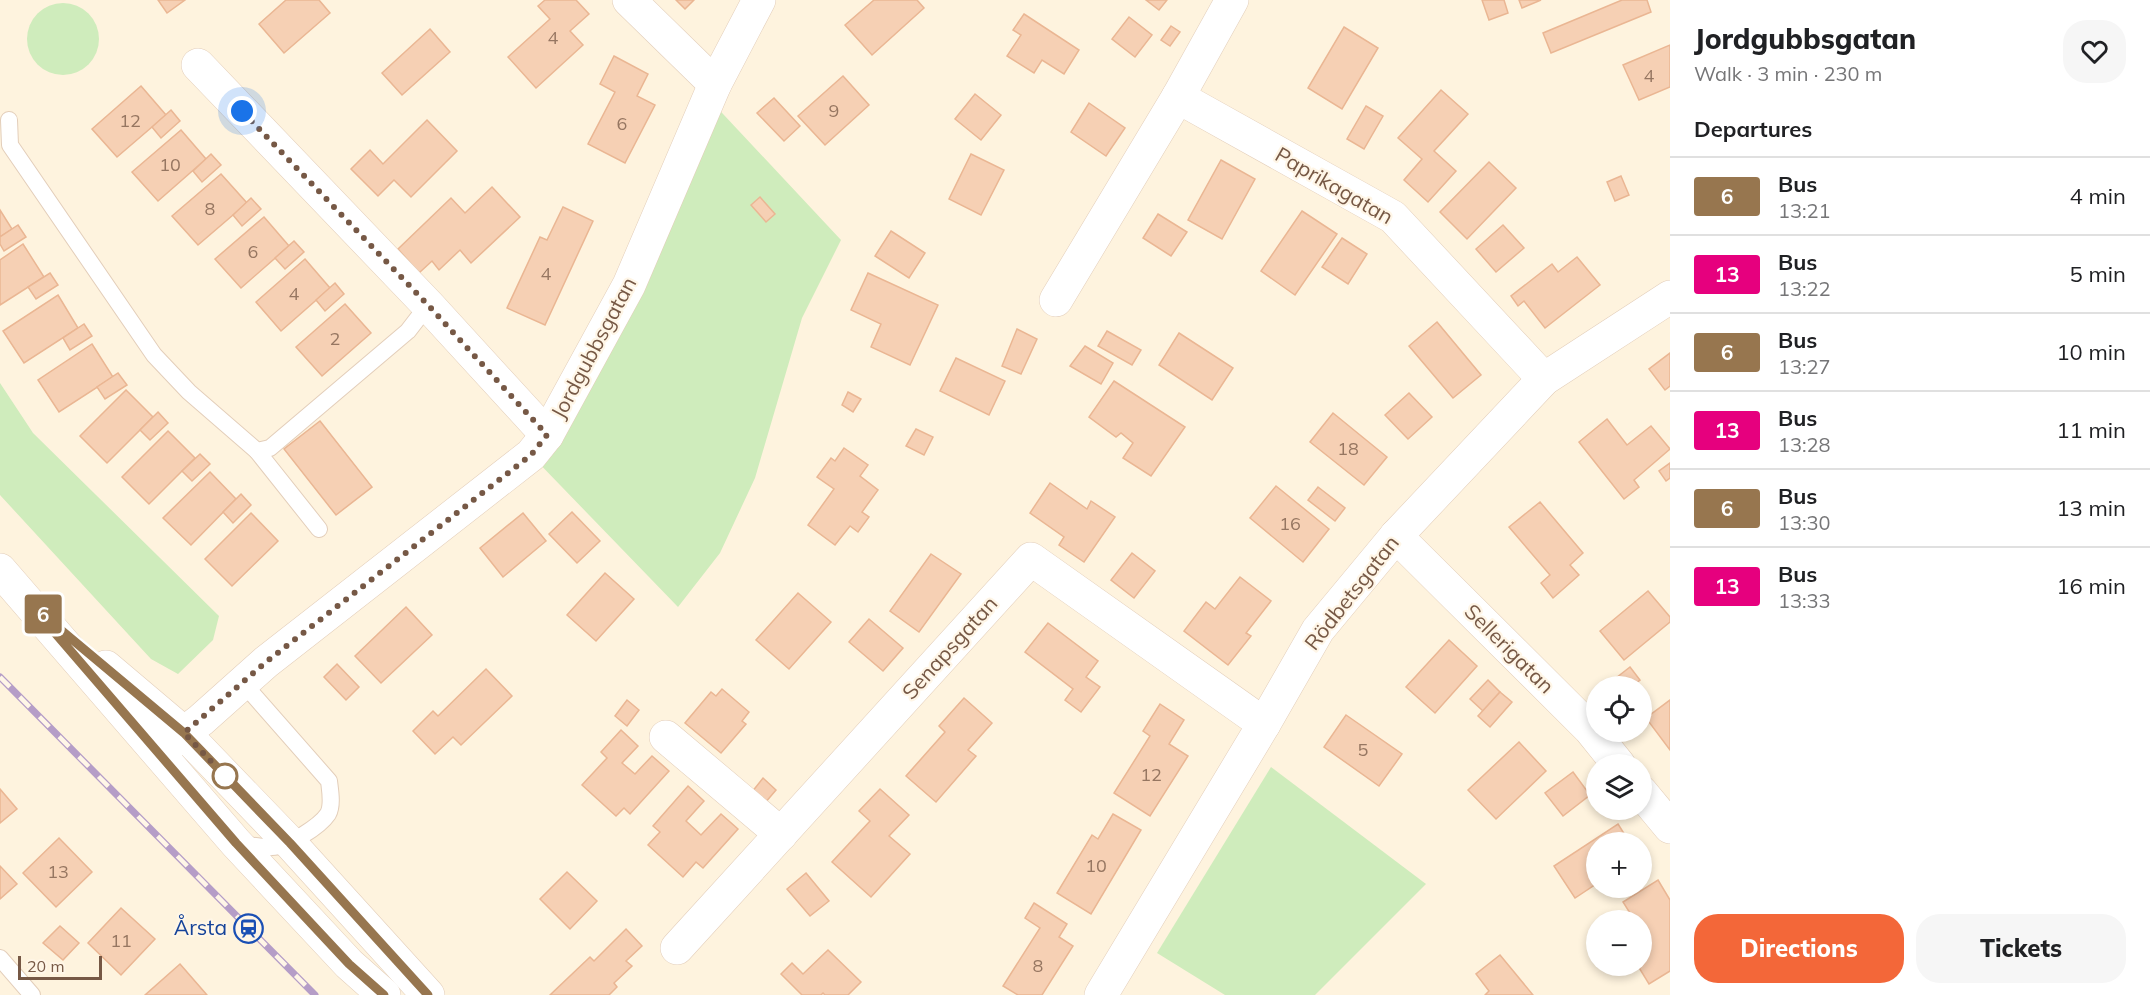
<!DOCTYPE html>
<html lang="en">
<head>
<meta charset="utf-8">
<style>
	body { margin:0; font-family:Mulish,sans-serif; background:#f6f6f6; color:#202124; height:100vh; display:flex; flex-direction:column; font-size:22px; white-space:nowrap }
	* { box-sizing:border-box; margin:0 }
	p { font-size:20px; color:#757577 }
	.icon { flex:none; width:33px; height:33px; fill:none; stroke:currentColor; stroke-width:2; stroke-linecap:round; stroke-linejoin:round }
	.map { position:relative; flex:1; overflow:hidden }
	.sheet { display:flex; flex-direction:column; background:#fff; width:480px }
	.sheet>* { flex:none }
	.badge { padding:0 12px; border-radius:4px; font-size:21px; line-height:39px }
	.controls { position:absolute; left:1586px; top:676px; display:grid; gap:12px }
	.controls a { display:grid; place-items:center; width:66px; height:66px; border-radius:50%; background:#fff; box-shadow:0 3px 9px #0003; font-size:30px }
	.scale { position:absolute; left:18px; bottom:15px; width:84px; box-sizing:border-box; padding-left:6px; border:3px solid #765845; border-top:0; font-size:16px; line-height:21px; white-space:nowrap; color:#765845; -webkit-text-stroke:4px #fff6e7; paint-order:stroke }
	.you { position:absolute; width:30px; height:30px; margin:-15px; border:4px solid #fff; border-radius:50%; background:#1a73e8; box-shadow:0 0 0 9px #1a73e833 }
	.map>.badge { position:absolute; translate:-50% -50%; box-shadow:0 0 0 3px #fff }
	h2 { padding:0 24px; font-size:22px; line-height:54px }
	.round { display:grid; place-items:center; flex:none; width:63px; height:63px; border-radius:24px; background:#f6f6f6 }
	.overview { display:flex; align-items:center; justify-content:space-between; height:102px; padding:0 24px }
	h1 { font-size:28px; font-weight:800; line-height:45px }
	.button { display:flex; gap:12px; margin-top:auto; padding:12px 24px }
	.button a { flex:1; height:69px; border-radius:24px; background:#f36739; color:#fff; font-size:24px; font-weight:800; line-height:69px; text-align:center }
	.button a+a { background:#f6f6f6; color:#202124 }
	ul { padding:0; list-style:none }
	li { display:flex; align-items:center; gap:18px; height:78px; padding:0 24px; border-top:2px solid #e0e0e0 }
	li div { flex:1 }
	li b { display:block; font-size:22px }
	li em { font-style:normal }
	li .badge { min-width:66px; font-weight:700; text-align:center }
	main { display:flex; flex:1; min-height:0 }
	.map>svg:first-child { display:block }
	.green { fill:#cfecbc }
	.building { fill:#f6d0b4; stroke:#eab693; stroke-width:1.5 }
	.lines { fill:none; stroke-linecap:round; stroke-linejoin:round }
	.service-casing { stroke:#e3ceba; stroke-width:18 }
	.minor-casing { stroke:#e3ceba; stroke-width:34 }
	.tertiary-casing { stroke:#e3ceba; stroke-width:34 }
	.service { stroke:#fff; stroke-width:16 }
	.minor { stroke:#fff; stroke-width:33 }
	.tertiary { stroke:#fff; stroke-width:33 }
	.rail-casing { stroke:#b59dc7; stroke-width:7 }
	.rail { stroke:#fff6e7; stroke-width:4.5; stroke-dasharray:14; stroke-linecap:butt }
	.line-casing { stroke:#fff; stroke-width:14 }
	.line { stroke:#97764f; stroke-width:9 }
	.walk { stroke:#765845; stroke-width:6; stroke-dasharray:0 10.8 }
	.stop-dot { fill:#fff; stroke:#97764f; stroke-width:3 }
	.labels { text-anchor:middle; stroke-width:4.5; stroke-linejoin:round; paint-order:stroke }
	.number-label { font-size:18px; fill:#967661 }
	.street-label { font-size:21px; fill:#765845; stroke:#fff6e7 }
	.transit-label { font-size:21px; fill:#164399; stroke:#fff6e7; text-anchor:end }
</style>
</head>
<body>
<main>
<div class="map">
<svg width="1670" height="995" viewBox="0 0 1670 995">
	<rect width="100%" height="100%" fill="#fef3de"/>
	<g class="green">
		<circle cx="63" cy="39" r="36"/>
		<polygon points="709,99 841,240 802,318 755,478 720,553 678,607 531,455"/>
		<polygon points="0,383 33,433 219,616 213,640 178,674 151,659 0,495"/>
		<polygon points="1271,767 1426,884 1315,995 1225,995 1157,953"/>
	</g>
	<g class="building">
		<polygon points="158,0 185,0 167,13"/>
		<polygon points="286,0 319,0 330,13 284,53 259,24"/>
		<polygon points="545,0 576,0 589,14 570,31 583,45 536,88 508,57 550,19 538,6"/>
		<polygon points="676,0 694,0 685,9"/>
		<polygon points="874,0 917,0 924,8 872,55 845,25"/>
		<polygon points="1146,0 1167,0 1159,10"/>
		<polygon points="1482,0 1504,0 1508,13 1489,20"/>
		<polygon points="1519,0 1541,0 1522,8"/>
		<polygon points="1622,0 1647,0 1651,12 1551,53 1543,33"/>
		<polygon points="1024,14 1079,50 1064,74 1042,60 1034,73 1007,56 1021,35 1013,30"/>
		<polygon points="1129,17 1152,35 1135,57 1112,39"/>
		<polygon points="1171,26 1180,32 1170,46 1161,40"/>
		<polygon points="1344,27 1378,48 1342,109 1308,88"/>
		<polygon points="430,29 450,52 402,95 382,73"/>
		<polygon points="1670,45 1670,87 1639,100 1623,65"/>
		<polygon points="614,56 648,74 637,96 655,105 625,163 588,144 615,92 600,84"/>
		<polygon points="843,76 869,105 825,145 798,116"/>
		<polygon points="141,86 166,115 117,157 92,129"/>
		<polygon points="1441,90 1468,114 1434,151 1456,171 1428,202 1404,180 1422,159 1398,138"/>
		<polygon points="975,94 1001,115 981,140 955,119"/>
		<polygon points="774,98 800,126 784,141 757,113"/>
		<polygon points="1089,103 1125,128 1106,156 1071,132"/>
		<polygon points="1366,106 1383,116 1364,149 1347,139"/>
		<polygon points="171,110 180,121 161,138 152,127"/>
		<polygon points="427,120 457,151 411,197 394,180 378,196 351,169 370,150 383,164"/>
		<polygon points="181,130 206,159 158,201 132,172"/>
		<polygon points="211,154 221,165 202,182 193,171"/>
		<polygon points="971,154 1004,170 981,215 949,199"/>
		<polygon points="1221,160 1255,179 1222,239 1188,220"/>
		<polygon points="1489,162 1516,188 1467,239 1440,212"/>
		<polygon points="221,174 247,203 198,245 172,216"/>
		<polygon points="1621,176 1629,195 1615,201 1607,182"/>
		<polygon points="492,187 520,217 471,263 460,250 439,270 432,261 419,273 398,249 451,198 465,213"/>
		<polygon points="760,197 775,214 766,222 751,205"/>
		<polygon points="251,198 261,209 242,226 233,215"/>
		<polygon points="563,207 593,221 545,325 507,308 540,237 547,240"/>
		<polygon points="0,210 12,229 0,237"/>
		<polygon points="1302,211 1337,234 1295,295 1261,271"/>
		<polygon points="1158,214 1187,232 1171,256 1143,238"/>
		<polygon points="264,217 289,246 241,288 215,259"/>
		<polygon points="18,225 26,237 4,251 0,244 0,237"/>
		<polygon points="1503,225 1524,248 1496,272 1476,249"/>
		<polygon points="891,231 925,253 909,278 875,256"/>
		<polygon points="1342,238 1367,254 1348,284 1322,267"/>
		<polygon points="294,241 304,252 285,269 275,258"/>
		<polygon points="23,244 44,277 0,305 0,260"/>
		<polygon points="1577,257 1600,285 1545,328 1524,301 1518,306 1511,296 1552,264 1558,272"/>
		<polygon points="305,259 330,288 281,331 256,302"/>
		<polygon points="50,273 58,285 36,299 28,287"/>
		<polygon points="868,273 938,305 910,365 871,347 881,324 851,310"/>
		<polygon points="335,283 344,294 325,311 316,300"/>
		<polygon points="58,295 78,328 24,363 3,331"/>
		<polygon points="345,304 371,333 322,376 296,347"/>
		<polygon points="1437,322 1481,375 1453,398 1409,346"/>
		<polygon points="84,324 92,336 70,350 63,338"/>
		<polygon points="1017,329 1037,339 1021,374 1002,366"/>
		<polygon points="1107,331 1141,350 1132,365 1098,346"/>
		<polygon points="1179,333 1233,368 1212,400 1159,365"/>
		<polygon points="92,344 113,377 59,412 38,380"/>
		<polygon points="1085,346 1113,363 1101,384 1070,366"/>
		<polygon points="1670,353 1670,386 1665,390 1649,369"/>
		<polygon points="956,358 1005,381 989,415 940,391"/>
		<polygon points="118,373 127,385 105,399 97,387"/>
		<polygon points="1114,381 1185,427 1151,476 1123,458 1133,443 1121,433 1116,437 1089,417"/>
		<polygon points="126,390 153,417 107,463 80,436"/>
		<polygon points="848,392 861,399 853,412 842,405"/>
		<polygon points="1409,393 1432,417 1408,439 1385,415"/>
		<polygon points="158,412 168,423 150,440 140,430"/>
		<polygon points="1333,413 1387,457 1364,485 1310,442"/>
		<polygon points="1607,419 1627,445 1651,426 1670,449 1634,480 1639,487 1624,499 1579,442"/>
		<polygon points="320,421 372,487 336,515 284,449"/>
		<polygon points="916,429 933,437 924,455 906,446"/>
		<polygon points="168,431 195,458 149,504 122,477"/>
		<polygon points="844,448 868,465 860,476 878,490 862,512 869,517 858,532 850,526 835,545 808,525 834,489 817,477 831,458 835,461"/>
		<polygon points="200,454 210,464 192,481 182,471"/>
		<polygon points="1670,463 1670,478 1666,481 1659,471"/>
		<polygon points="210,472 236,499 191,545 163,518"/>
		<polygon points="1050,483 1087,509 1091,501 1115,517 1084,562 1059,545 1064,537 1030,513"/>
		<polygon points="1276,486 1329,529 1303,562 1250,518"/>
		<polygon points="1318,487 1345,508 1335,521 1308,500"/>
		<polygon points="241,494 251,505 233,523 223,512"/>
		<polygon points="1540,502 1583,553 1570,565 1579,575 1553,598 1541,583 1550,575 1509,527"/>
		<polygon points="572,512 600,541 577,563 549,534"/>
		<polygon points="251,513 278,541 232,586 205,559"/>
		<polygon points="523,513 546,541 503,577 480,548"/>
		<polygon points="1132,553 1155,571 1134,598 1111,580"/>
		<polygon points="931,554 961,574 919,632 890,611"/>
		<polygon points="605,573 634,599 596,641 567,615"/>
		<polygon points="1240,577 1271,601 1246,633 1251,636 1228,665 1184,631 1206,602 1215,609"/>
		<polygon points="1648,591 1670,617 1670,622 1624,660 1600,631"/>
		<polygon points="798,593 831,622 789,669 756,640"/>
		<polygon points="406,607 432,635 381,683 355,656"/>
		<polygon points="869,619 903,648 883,671 849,642"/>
		<polygon points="1048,623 1098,661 1086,677 1100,687 1081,712 1065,700 1073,689 1025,652"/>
		<polygon points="1449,640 1477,666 1435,713 1406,687"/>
		<polygon points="337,664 359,687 346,700 324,677"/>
		<polygon points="1630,667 1640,680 1631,687 1609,687 1607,685"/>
		<polygon points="486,669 512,696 461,745 453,737 435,754 413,731 433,711 438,716"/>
		<polygon points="1488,680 1500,692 1483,711 1470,699"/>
		<polygon points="722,689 749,712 742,721 746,724 721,753 685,723 711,692 716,696"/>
		<polygon points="1500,692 1512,702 1490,727 1478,716"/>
		<polygon points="964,698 992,723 968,750 976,756 936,802 906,776 945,732 939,726"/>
		<polygon points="627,700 639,710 627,726 615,716"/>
		<polygon points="1670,700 1670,750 1646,718"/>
		<polygon points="1160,704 1184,720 1169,744 1188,756 1150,816 1114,793 1150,736 1143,731"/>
		<polygon points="1346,715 1402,754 1379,786 1324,747"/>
		<polygon points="621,730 638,746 622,763 635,774 652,756 669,771 630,814 624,808 616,816 582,785 607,758 601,752"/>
		<polygon points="1519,742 1546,771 1496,819 1468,790"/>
		<polygon points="1573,772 1590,795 1563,816 1545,793"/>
		<polygon points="763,778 776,790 765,803 752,792"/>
		<polygon points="688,786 704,801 686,821 701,835 721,814 738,829 703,868 696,862 683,877 648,845 660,832 653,826"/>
		<polygon points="0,789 17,809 0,823"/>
		<polygon points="880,789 909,815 889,836 910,854 871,897 832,862 870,821 859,811"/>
		<polygon points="1113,814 1141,830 1091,914 1057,893 1092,835 1098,839"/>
		<polygon points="1618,824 1630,843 1596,843 1596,884 1575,898 1554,866"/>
		<polygon points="59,838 92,872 56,907 23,873"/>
		<polygon points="0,866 17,884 0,899"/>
		<polygon points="567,872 597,901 570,929 540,899"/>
		<polygon points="806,873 829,901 810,916 787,889"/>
		<polygon points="1658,880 1670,900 1670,971 1649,984 1638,966 1641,966 1641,950 1650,945 1641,931 1641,921 1635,921 1623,902"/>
		<polygon points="1034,903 1067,924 1059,937 1073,946 1042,995 1018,995 1003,986 1040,928 1025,918"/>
		<polygon points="121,908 155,939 121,975 88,943"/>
		<polygon points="60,926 79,943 63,960 43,943"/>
		<polygon points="626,929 642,946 626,961 632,966 614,983 617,987 609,995 550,995 590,957 594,961"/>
		<polygon points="828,950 861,982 848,995 825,995 823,993 821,995 802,995 781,974 792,963 803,974"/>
		<polygon points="1500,955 1533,995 1485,995 1489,991 1476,974"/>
		<polygon points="180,964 207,995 145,995"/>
	</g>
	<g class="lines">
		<defs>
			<g id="service">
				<polyline points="9,120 10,145 154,355 189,392 257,451 270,448 408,331 428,305"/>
				<polyline points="257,451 319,529"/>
				<path d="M240,844C250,845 262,848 272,847C288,847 320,826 328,814C333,805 330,790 329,781L243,683"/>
				<polyline points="0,958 32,995"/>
			</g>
			<g id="minor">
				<polyline points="629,0 715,84"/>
				<polyline points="198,65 428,305 547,435"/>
				<polyline points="1178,97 1232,0"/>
				<polyline points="1056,300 1178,97 1393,217 1544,379"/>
				<polyline points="1396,536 1590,729 1619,765"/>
				<polyline points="666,737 781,834"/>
				<polyline points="162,750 201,720 266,662 531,455 547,435 629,285 715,84 759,0"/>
				<polyline points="1641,792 1670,827"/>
				<polyline points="677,948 1031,559 1264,724"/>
				<polyline points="1101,995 1264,724 1318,630 1396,536 1544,379 1670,297"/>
			</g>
			<g id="tertiary">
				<polyline points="0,570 236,843 349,964 384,995"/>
				<polyline points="106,667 184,733 290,843 428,995"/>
			</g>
		</defs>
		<use href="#service" class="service-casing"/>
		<use href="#minor" class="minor-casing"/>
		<use href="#tertiary" class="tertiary-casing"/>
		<use href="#service" class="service"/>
		<use href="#minor" class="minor"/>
		<use href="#tertiary" class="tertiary"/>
		<defs>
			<polyline id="rail" points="0,677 315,995"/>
		</defs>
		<use href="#rail" class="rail-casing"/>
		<use href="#rail" class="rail"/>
	</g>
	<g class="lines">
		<defs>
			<polyline id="line" points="384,995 349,964 236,843 31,605 184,733 290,843 428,995"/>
		</defs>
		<use href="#line" class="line-casing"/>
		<use href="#line" class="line"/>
		<polyline class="walk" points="225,776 229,780 184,733 266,662 531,455 547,435 428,305 242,111"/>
	</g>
	<defs>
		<symbol id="station-ring" viewBox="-11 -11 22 22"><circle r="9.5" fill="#fff6e7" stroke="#1a4fb4" stroke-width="1.5"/><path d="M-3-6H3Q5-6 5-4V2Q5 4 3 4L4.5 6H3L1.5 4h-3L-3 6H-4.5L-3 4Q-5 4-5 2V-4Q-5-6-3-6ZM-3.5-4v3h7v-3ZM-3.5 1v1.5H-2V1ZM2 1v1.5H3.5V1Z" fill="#1a4fb4"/></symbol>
	</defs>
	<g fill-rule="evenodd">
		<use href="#station-ring" x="232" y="912" width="33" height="33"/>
	</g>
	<circle class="stop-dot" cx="225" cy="776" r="12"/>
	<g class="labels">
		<g class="number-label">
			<text x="553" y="44">4</text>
			<text x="1649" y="82">4</text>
			<text x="834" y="117">9</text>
			<text x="130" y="127">12</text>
			<text x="622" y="130">6</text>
			<text x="170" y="171">10</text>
			<text x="210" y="215">8</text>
			<text x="253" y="258">6</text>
			<text x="546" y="280">4</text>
			<text x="294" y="300">4</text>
			<text x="335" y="345">2</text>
			<text x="1348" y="455">18</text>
			<text x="1290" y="530">16</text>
			<text x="1363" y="756">5</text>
			<text x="1151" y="781">12</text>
			<text x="1096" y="872">10</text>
			<text x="58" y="878">13</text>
			<text x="121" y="947">11</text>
			<text x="1038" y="972">8</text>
		</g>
		<g class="street-label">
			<text transform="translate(1334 186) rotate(30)" y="7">Paprikagatan</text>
			<text transform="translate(594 348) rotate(-62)" y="7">Jordgubbsgatan</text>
			<text transform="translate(1352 593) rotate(-52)" y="7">Rödbetsgatan</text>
			<text transform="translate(950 648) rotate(-48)" y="7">Senapsgatan</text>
			<text transform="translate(1509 649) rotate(45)" y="7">Sellerigatan</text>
		</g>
		<g class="transit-label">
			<text x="227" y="935">Årsta</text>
		</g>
	</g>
</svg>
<div class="controls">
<a><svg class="icon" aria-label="locate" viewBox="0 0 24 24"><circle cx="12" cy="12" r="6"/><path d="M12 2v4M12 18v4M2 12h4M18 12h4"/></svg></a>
<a><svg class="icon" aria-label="layers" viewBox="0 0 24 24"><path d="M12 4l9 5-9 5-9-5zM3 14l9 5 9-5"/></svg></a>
<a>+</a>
<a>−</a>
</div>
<div class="scale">20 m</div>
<div class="you" style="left:242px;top:111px"></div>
<b class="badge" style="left:43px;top:614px;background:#97764f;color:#fff">6</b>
</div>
<section class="sheet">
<div class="overview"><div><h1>Jordgubbsgatan</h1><p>Walk · 3 min · 230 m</p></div><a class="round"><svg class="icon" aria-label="heart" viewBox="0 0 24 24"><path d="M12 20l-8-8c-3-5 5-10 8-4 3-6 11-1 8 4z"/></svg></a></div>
<h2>Departures</h2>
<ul>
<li><span class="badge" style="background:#97764f;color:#fff">6</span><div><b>Bus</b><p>13:21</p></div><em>4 min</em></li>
<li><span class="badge" style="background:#e6007e;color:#fff">13</span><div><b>Bus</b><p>13:22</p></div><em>5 min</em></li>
<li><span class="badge" style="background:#97764f;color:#fff">6</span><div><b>Bus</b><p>13:27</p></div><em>10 min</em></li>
<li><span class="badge" style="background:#e6007e;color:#fff">13</span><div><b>Bus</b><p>13:28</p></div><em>11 min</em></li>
<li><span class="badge" style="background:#97764f;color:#fff">6</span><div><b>Bus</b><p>13:30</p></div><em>13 min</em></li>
<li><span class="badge" style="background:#e6007e;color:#fff">13</span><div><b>Bus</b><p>13:33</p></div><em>16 min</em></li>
</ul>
<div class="button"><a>Directions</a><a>Tickets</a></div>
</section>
</main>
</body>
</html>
